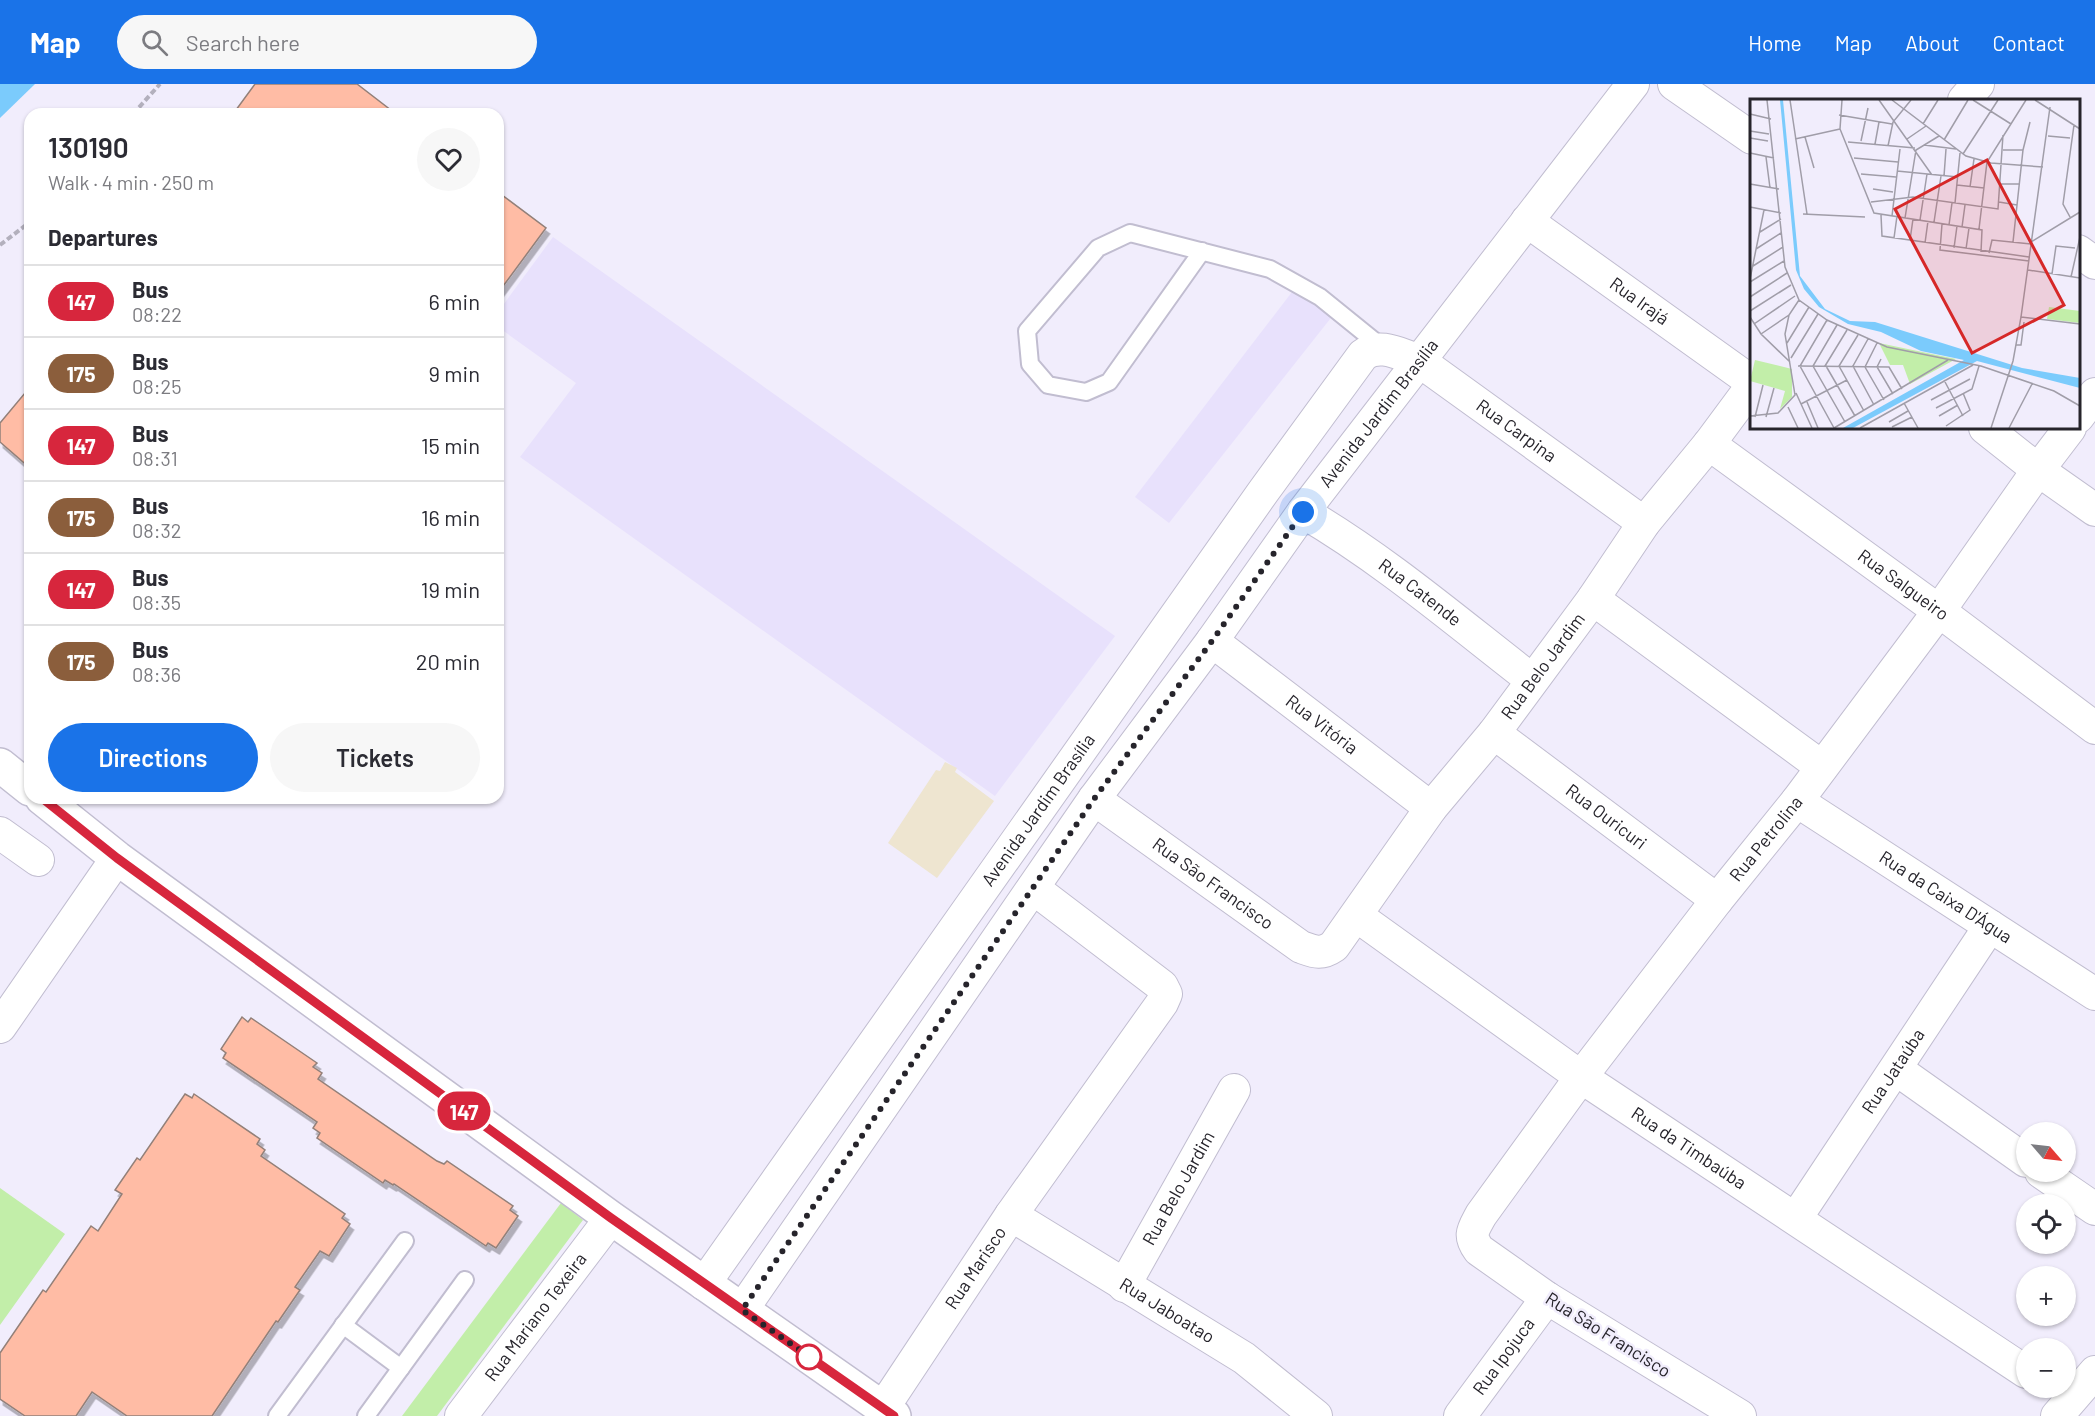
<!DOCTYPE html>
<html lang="en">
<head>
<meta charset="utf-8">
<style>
	body { margin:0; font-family:Barlow,sans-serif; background:#f7f7f7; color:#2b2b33; height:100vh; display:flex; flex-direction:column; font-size:22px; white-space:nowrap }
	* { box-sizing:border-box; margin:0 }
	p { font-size:20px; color:#7c7c81 }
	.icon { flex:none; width:33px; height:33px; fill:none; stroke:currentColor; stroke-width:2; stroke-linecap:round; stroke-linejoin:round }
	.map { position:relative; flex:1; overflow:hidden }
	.panel { position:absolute; left:24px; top:24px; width:480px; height:696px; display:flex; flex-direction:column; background:#fff; border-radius:18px; box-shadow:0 2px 4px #0004 }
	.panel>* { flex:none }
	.badge { padding:0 12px; border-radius:20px; font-size:21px; line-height:39px }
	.needle { width:39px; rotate:118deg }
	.tools { position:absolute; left:2016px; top:1038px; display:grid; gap:12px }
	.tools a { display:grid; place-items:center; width:60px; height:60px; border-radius:50%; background:#fff; box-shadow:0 2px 4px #0004; font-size:30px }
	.you { position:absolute; width:30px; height:30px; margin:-15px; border:4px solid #fff; border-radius:50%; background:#1a73e8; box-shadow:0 0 0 9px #1a73e833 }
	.map>.badge { position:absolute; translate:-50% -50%; box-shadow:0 0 0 3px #fff }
	h2 { padding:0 24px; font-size:22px; line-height:54px }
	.round { display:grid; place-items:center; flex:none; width:63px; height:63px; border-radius:32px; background:#f7f7f7 }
	.overview { display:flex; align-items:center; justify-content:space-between; height:102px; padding:0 24px }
	h1 { font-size:28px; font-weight:600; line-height:45px }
	.primary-button { display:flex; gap:12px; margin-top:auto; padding:12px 24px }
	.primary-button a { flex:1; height:69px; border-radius:36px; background:#1a73e8; color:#fff; font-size:24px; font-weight:600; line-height:69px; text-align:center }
	.primary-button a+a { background:#f7f7f7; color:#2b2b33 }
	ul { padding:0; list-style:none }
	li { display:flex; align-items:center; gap:18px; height:72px; padding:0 24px; border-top:2px solid #e1e1e2 }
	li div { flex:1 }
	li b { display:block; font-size:22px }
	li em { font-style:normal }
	li .badge { min-width:66px; font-weight:700; text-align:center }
	header { display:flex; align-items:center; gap:36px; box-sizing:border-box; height:84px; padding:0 30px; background:#1a73e8; color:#fff }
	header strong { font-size:28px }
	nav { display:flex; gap:33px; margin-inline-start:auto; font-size:21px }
	.search { width:420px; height:54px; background:#f7f7f7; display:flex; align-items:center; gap:15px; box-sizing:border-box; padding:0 21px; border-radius:33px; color:#7c7c81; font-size:22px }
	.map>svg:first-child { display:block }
	.built { fill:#e8e1fc }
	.medical { fill:#eee5d0 }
	.green { fill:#c2eea9 }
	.water { fill:#7bcbfc }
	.building { fill:#ffbca5; stroke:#938079; stroke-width:1.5; filter:url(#shadow) }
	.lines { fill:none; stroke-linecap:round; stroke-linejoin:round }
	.lane-casing { stroke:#c1bdd0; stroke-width:20 }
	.street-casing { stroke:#c1bdd0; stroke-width:34 }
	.secondary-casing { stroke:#c1bdd0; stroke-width:36 }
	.path { stroke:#b3b0bd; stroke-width:4; stroke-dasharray:6 3; stroke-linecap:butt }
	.lane { stroke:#fff; stroke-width:16 }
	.street { stroke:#fff; stroke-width:32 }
	.secondary { stroke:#fff; stroke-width:33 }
	.line-casing { stroke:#fff; stroke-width:14 }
	.line { stroke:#d7263d; stroke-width:9 }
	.walk { stroke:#26242b; stroke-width:6; stroke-dasharray:0 10.8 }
	.stop-dot { fill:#fff; stroke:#d7263d; stroke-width:3 }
	.labels { text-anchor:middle; stroke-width:5; stroke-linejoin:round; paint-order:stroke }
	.street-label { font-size:18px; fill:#26242b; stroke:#f1edfc }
	.inset-road { fill:none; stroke:#a09da8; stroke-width:1.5 }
	.view { fill:#d62828; fill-opacity:0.15; stroke:#d62828; stroke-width:3 }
	.inset-edge { fill:none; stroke:#26242b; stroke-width:3 }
</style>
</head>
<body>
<header>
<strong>Map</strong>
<div class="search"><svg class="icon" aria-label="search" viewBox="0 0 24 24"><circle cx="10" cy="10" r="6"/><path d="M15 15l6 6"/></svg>Search here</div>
<nav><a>Home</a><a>Map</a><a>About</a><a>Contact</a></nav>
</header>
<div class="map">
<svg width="2095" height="1332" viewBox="0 0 2095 1332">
	<defs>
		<filter id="shadow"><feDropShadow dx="3.5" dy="6" stdDeviation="0" flood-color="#0004"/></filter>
	</defs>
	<rect width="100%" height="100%" fill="#f1edfc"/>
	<g class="built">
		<polygon points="553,153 1115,552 995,712 520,373 576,299 498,243 498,228"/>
		<polygon points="1295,204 1334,230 1169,439 1135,413"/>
	</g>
	<polygon class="medical" points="945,678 957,684 955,688 994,717 937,794 888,759 936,686 940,687"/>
	<g class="green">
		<polygon points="0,1104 65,1150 0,1241"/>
		<polygon points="561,1119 583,1136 437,1332 402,1332"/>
	</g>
	<polygon class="water" points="0,0 35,0 0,34"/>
	<g class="building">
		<polygon points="255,0 357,0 396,30 233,30"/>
		<polygon points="498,108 546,144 498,209"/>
		<polygon points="30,303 30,384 0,358 0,339"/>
		<polygon points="242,933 248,938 251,934 317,979 313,983 322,989 318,995 437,1077 444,1080 447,1077 513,1122 510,1126 518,1132 496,1164 488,1159 486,1162 394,1100 393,1101 385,1096 383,1099 317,1054 320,1049 313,1044 317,1038 223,974 226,969 221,965"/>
		<polygon points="185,1010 192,1014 194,1010 260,1055 257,1060 265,1066 261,1072 345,1130 342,1134 350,1140 329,1172 320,1167 295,1203 300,1206 278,1238 276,1237 212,1332 127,1332 92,1308 76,1332 25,1332 0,1315 0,1269 43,1206 46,1208 91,1142 98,1147 122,1110 115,1106 137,1074 140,1076"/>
	</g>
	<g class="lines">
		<defs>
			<g id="lane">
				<polyline points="1202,167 1109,298 1086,308 1048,301 1030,280 1027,247 1098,164 1130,149 1270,185 1320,213 1383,264"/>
				<polyline points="343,1241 401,1284"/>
				<polyline points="277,1332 405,1157"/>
				<polyline points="366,1332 465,1196"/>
			</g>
			<g id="street">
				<polyline points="1674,0 1752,54"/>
				<polyline points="1964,16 1978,0"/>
				<path id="s1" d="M1527,137L1752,298"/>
				<polyline points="2078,167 2095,179"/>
				<polyline points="2078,333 2095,310"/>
				<polyline points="1985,344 2038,386 2095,426"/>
				<path id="s2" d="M1709,360L1939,527L2095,644"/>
				<path id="s3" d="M1303,428C1385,476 1457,538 1532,596"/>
				<polyline points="1593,515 1822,683"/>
				<path id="s4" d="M1212,557L1431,724"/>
				<path id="s5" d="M1494,649L1717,816"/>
				<path id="s6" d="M1094,715L1301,863C1315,868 1321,871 1334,862L1431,724L1494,649L1593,515L1644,439L1709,360L1752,302"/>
				<path id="s7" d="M1797,717L2095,910"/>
				<polyline points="0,749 38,776"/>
				<path id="s8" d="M1357,832L1581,993L2026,1288"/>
				<polyline points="0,943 117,774"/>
				<polyline points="1896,985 2026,1077"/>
				<polyline points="2041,1088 2095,1125"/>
				<path id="s9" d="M1011,1131L1244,1274L1316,1332"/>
				<path id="s10" d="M1796,1134L1990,842"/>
				<path id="s11" d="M704,1200L1263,408L1363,271C1380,258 1401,271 1418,276L1644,439"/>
				<path id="s12" d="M1124,1202L1234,1006"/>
				<path id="s13" d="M742,1226L1094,715L1212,557L1303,428L1633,0"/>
				<path id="s14" d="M883,1324L1011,1131L1162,919L1166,910L1162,902L1033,804"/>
				<path id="s15" d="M461,1332L611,1134"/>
				<path id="s16" d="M1460,1332L1547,1214"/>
				<path id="s17" d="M1740,1332L1547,1214L1479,1166C1468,1151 1473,1146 1481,1131L1581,993L1717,816L1797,717L1939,527L2038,386L2070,344"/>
				<polyline points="2057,1332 2095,1288"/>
			</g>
			<g id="secondary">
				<polyline points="0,681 30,705"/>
				<polyline points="42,714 117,774 611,1134 894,1332"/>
			</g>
		</defs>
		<use href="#lane" class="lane-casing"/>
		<use href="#street" class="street-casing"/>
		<use href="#secondary" class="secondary-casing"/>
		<g class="path">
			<polyline points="133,30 160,0"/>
			<polyline points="0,161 30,138"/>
		</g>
		<use href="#lane" class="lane"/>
		<use href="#street" class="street"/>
		<use href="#secondary" class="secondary"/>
	</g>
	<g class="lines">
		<defs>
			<polyline id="line" points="42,714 117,774 611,1134 894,1332"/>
		</defs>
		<use href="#line" class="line-casing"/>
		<use href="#line" class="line"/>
		<polyline class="walk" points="809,1273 813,1275 742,1226 1094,715 1212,557 1303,428"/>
	</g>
	<circle class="stop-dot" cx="809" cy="1273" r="12"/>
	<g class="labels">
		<g class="street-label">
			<text dy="6" stroke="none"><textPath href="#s1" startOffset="138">Rua Irajá</textPath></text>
			<text dy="6" stroke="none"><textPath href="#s13" startOffset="1100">Avenida Jardim Brasília</textPath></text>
			<text dy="6" stroke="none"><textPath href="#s11" startOffset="1318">Rua Carpina</textPath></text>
			<text dy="6" stroke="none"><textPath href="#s2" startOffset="240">Rua Salgueiro</textPath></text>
			<text dy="6" stroke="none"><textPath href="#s3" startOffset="142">Rua Catende</textPath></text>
			<text dy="6" stroke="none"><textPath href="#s6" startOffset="639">Rua Belo Jardim</textPath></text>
			<text dy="6" stroke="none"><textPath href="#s4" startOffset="138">Rua Vitória</textPath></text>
			<text dy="6" stroke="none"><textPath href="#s11" startOffset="580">Avenida Jardim Brasília</textPath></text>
			<text dy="6" stroke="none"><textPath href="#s5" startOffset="140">Rua Ouricuri</textPath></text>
			<text dy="6" stroke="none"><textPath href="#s17" startOffset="820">Rua Petrolina</textPath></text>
			<text dy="6" stroke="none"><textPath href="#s6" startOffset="146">Rua São Francisco</textPath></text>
			<text dy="6" stroke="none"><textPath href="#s7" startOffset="177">Rua da Caixa D'Água</textPath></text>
			<text dy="6" stroke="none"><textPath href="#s10" startOffset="176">Rua Jataúba</textPath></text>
			<text dy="6" stroke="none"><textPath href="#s8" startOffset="405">Rua da Timbaúba</textPath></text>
			<text dy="6" stroke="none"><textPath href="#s12" startOffset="112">Rua Belo Jardim</textPath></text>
			<text dy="6" stroke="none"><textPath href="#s14" startOffset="168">Rua Marisco</textPath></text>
			<text dy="6" stroke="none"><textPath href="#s9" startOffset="183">Rua Jaboatao</textPath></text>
			<text dy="6" stroke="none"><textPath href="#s15" startOffset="124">Rua Mariano Texeira</textPath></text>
			<text transform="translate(1608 1251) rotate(32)" y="6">Rua São Francisco</text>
			<text dy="6" stroke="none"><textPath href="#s16" startOffset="74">Rua Ipojuca</textPath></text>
		</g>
	</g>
	<g transform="translate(1750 15)">
		<rect width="330" height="330" fill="#f1edfc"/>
		<path d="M299,208L330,212V224L297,220ZM129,244L206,260L160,285L153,266H140ZM5,261L42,270V298L30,310L35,292L0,282Z" fill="#c2eea9"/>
		<path d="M30,1H33L50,177L75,210L100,222L125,223L272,269L330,279V289L227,262L103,329H93L214,261L171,252L131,233L98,225L69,208L54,190L46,171Z" fill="#7bcbfc"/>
		<path class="inset-road" d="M17,1L35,168L49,201L77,221L137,248L231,267L304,292L330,307M40,1L57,115M92,1L90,30L124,114L232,131L231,153M129,1L182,76M142,1L216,57L241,64L293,68M223,1L261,25M285,1L330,30M0,15L21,20M89,16L142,25M173,25L188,1M0,32L19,35M298,37L320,39M55,38L64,69M0,39L18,42M45,40L90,30M157,40L176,27M194,41L218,1M111,42L118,9M98,43L165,49M125,45L129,23M174,46L206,50M138,47L143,23L161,1M253,51H273M0,54L24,59M213,55L248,1M16,58L20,89M104,59L148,63M147,72L208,78M111,75L146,78M194,77L196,50M0,85L29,90M250,85H270M207,86L234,89M220,88L224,60M123,90L143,93M121,103L163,98L248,110L253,36M249,103L267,106M205,104L210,54M0,108L31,114M53,115L115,118M131,116L132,137L279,158M142,117L150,50M320,118L313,105L324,26M155,119L166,51L189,37M170,121L177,75M184,123L191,77M192,125L190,151L279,162M199,126L202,104M212,128L215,106M229,130L237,63L276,1M10,133L31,120M144,139L147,117M160,141L163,120M263,143L273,51L280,23M281,143L330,113M175,144L178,122M204,149L207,127M6,150L31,134M216,150L219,129M239,154L242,141L281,145M3,167L33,148M278,171L330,179M302,175L306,147L325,149M321,178L330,138M0,180L14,111M0,183L34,162M0,198L37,174M0,212L41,186M0,218L11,235L40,263M271,218L330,225M77,221L50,267L84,329M4,225L45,197M87,226L63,267L95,323M11,235L39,216M108,236L89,267L114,312M118,240L103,267L124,306M37,244L59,208M127,244L115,268L134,301M266,246H271L274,223M41,259L68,215M131,260L127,268L143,295M48,267L139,268L152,290M75,267L97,231M76,267L105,317M194,281L213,317M46,294L62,329M181,301L220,280M57,303L68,329M154,304L168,329M51,305L97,281M38,308L48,329M186,309L222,290L229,267M0,317L28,314L45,296L35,235L39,216L49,201M189,317L208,306M5,318L13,286M16,318L24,289M139,323L158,312M196,327L220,311L213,294M142,328L162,318M84,329L198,261M110,329L223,266M241,329L263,262L271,218L300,8M259,329L282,285"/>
		<path class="view" d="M237,61L314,206L222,254L145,110Z"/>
		<rect width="330" height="330" class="inset-edge"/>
	</g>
</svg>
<div class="tools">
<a><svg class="needle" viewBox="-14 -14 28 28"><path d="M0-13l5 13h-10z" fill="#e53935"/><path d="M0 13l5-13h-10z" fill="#7c7c81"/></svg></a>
<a><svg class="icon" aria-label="locate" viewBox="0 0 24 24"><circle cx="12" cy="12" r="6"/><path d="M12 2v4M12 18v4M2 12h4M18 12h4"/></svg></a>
<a>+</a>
<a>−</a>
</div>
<div class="you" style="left:1303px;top:428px"></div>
<b class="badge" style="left:464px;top:1027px;background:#d7263d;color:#fff">147</b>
<section class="panel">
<div class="overview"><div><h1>130190</h1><p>Walk · 4 min · 250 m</p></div><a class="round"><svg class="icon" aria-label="heart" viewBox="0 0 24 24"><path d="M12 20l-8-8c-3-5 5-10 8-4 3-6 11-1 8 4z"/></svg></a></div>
<h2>Departures</h2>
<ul>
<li><span class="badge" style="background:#d7263d;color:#fff">147</span><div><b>Bus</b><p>08:22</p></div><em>6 min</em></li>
<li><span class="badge" style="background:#8b5e3c;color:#fff">175</span><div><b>Bus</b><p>08:25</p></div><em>9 min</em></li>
<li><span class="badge" style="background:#d7263d;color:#fff">147</span><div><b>Bus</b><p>08:31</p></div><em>15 min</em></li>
<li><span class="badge" style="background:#8b5e3c;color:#fff">175</span><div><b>Bus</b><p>08:32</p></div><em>16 min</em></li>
<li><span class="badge" style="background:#d7263d;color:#fff">147</span><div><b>Bus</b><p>08:35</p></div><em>19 min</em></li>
<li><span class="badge" style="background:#8b5e3c;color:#fff">175</span><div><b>Bus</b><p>08:36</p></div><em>20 min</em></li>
</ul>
<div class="primary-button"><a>Directions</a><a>Tickets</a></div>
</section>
</div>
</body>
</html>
